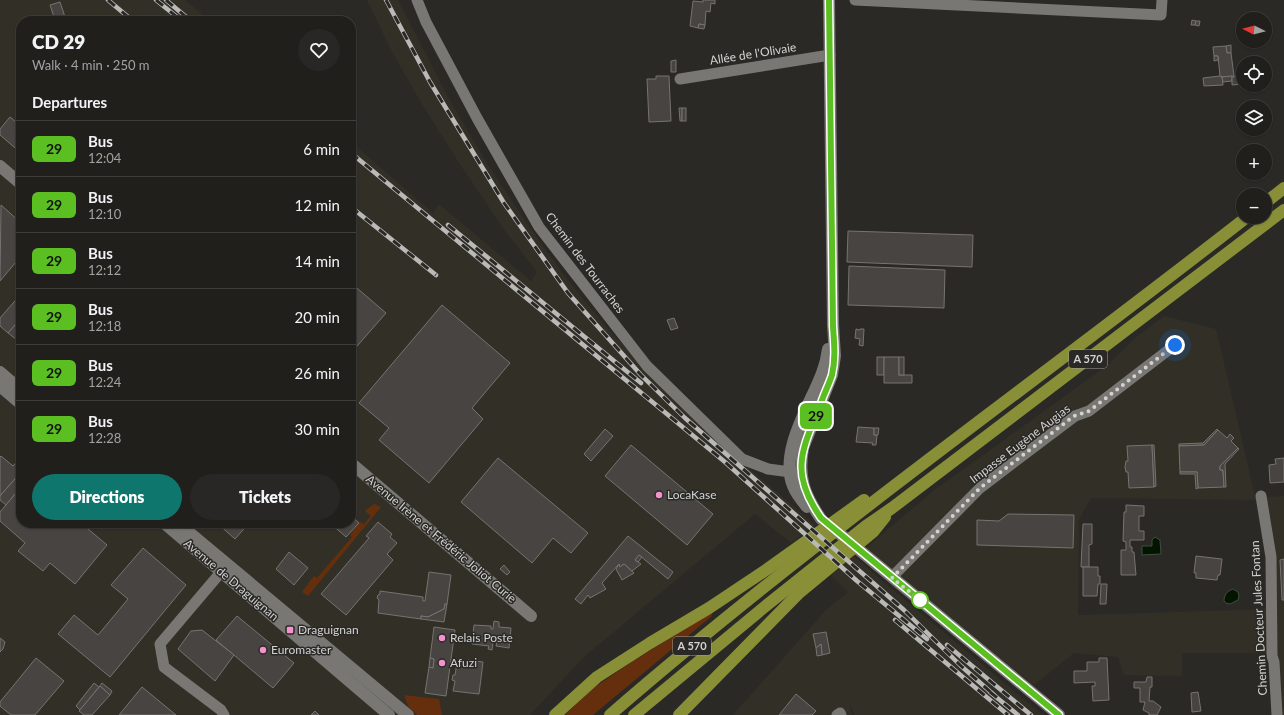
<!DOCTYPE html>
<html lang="en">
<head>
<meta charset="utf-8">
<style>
	body { margin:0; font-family:Lato,sans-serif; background:#282725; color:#f1f3f6; height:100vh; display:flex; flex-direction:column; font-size:15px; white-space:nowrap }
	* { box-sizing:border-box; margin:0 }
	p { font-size:13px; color:#a2a2a3 }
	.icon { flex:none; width:22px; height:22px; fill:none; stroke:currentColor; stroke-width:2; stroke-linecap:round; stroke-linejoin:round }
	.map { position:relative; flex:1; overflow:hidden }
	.side { position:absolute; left:16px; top:16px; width:340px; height:512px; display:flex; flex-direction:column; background:#201f1c; border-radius:16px; box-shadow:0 1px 3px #0004,0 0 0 1px #3d3d3b }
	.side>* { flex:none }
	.badge { padding:0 8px; border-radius:6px; font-size:14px; line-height:26px }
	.needle { width:26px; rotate:276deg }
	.buttons { position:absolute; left:1236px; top:12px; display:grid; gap:8px }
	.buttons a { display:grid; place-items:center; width:36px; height:36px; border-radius:50%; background:#201f1c; box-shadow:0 1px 3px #0004,0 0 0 1px #3d3d3b; font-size:20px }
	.you { position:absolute; width:20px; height:20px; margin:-10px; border:3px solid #fff; border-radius:50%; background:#1a73e8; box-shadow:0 0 0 6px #1a73e833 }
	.map>.badge { position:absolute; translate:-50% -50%; box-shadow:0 0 0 2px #fff }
	h2 { padding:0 16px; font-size:15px; line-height:36px }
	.round { display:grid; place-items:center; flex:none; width:42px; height:42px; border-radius:21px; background:#282725 }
	.headline { display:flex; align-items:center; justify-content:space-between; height:68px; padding:0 16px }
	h1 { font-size:19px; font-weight:800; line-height:30px }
	.button { display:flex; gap:8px; margin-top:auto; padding:8px 16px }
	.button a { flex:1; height:46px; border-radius:24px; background:#0f766e; color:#fff; font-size:16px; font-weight:800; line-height:46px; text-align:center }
	.button a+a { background:#282725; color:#f1f3f6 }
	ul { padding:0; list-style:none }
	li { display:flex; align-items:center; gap:12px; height:56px; padding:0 16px; border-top:1px solid #3d3d3b }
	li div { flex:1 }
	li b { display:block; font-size:15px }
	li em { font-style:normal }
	li .badge { min-width:44px; font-weight:700; text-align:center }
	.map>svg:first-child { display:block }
	.built { fill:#322f26 }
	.green { fill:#652f0d }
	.water { fill:#031500; stroke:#414e3e }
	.building { fill:#474442; stroke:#767370 }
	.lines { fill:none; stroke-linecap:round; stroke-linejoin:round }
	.street { stroke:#787773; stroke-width:11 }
	.secondary { stroke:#787773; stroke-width:12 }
	.highway { stroke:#888f37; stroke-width:12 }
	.rail-casing { stroke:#b9b9b7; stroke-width:4.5 }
	.rail { stroke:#2a2926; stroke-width:3; stroke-dasharray:9; stroke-linecap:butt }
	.line-casing { stroke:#fff; stroke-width:9 }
	.line { stroke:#5bbf21; stroke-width:6 }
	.walk { stroke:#d2d2d0; stroke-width:4; stroke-dasharray:0 7.2 }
	.poi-dot { fill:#f690cf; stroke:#2a2926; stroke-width:1.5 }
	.stop-dot { fill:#fff; stroke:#5bbf21; stroke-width:2 }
	.labels { text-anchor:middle; stroke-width:3; stroke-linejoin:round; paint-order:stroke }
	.shield { fill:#2a2926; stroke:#a09f9d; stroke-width:1 }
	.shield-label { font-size:11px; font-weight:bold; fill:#d2d2d0 }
	.street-label { font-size:12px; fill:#d2d2d0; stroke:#2a2926 }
	.poi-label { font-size:12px; fill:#d2d2d0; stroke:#2a2926; text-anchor:start }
</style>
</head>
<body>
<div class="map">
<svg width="1284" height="715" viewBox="0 0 1284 715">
	<rect width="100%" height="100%" fill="#2a2926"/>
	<g class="built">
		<polygon points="0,0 185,0 210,21 21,21 21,523 351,523 351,142 433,213 439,204 531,281 537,272 503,228 459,163 420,101 392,52 367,0 398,0 447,95 488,165 528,225 567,279 609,330 654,379 706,431 815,525 791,543 755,514 584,657 530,715 0,715"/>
		<polygon points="1164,316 1216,329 1256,500 1091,498 1079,520 1078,615 1274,609 1266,497 1284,496 1284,715 1277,715 1275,653 1182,653 1182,676 1124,675 1118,657 1074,653 1034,685 901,578 866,548 933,491 1108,365 1135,338"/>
		<polygon points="854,556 886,584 1043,715 854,715 849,702 852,715 733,715 826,610 848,592 831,575"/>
	</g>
	<g class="green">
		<polygon points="374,504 381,507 308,596 302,592 314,576 317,578 352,537 350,535 360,522 364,524 371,516 365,511"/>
		<polygon points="711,613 712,616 593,715 565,715 592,689 633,661"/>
		<polygon points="404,695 439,699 442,715 417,715 408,706"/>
	</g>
	<g class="water">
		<polygon points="1155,537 1160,540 1161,554 1142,555 1142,546 1152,546 1152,540"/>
		<path d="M1233,589L1238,592L1239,596L1238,600L1230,604L1226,603L1224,601C1224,595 1227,591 1233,589Z"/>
	</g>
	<g class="building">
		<polygon points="703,0 715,0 715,4 711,3 710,12 706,11 705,25 699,24 698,28 690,26 693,1 703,2"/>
		<polygon points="60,2 65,17 55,20 50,5"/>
		<polygon points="1192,20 1196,21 1195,25 1191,25"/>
		<polygon points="1196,21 1200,21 1199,26 1195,25"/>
		<polygon points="699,24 705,25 704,29 698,28"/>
		<polygon points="1231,45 1231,53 1227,53 1226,46"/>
		<polygon points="1226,46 1227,53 1231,53 1234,76 1222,77 1220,76 1218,56 1214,56 1213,47"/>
		<polygon points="1214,56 1218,56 1218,60 1214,61"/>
		<polygon points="676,60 676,72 671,72 671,61"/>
		<polygon points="656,76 669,76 671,121 649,122 647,79 656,79"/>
		<polygon points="1220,76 1222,77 1223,85 1204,86 1203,78"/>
		<polygon points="1232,76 1232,81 1223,82 1222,77"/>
		<polygon points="1243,76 1243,84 1232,85 1232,77"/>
		<polygon points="679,108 682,108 682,121 680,121"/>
		<rect x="682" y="108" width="4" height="13"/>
		<polygon points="10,117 21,126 21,153 0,135 0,129"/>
		<polygon points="1,205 21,223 21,256 0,281"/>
		<polygon points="848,231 973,235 972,267 847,262"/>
		<polygon points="849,266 945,270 944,308 848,305"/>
		<polygon points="351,283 386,313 351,353"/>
		<polygon points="21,294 21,318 8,333 0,326 0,318"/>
		<polygon points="442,305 510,363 472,408 483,419 429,483 379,440 389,428 359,403"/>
		<polygon points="21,318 21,343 8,333"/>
		<polygon points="674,318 678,328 671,330 667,320"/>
		<polygon points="856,329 860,330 860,329 864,329 863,346 859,345 860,339 855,338"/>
		<rect x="877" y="357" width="7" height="18"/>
		<polygon points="884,357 899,357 899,375 912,375 912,383 884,383"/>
		<rect x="899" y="357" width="5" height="18"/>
		<polygon points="858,427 874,428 874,435 877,435 876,445 872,445 873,443 856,442"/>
		<polygon points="874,428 879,428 878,435 874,435"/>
		<polygon points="605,429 613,436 591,461 584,454"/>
		<polygon points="1217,429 1218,430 1204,445 1179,446 1179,444 1203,443"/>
		<polygon points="1218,430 1227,438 1230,434 1234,438 1231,441 1238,448 1220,466 1220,470 1223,470 1224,487 1198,488 1197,472 1180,472 1179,446 1204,445"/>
		<polygon points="631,445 713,514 687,545 605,476"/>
		<polygon points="1152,445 1154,487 1129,488 1128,472 1126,472 1125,467 1126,461 1128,461 1127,446"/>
		<polygon points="1152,445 1154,445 1156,486 1154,487"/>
		<polygon points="1238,448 1239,449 1225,464 1226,487 1224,487 1223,470 1220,470 1220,466"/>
		<polygon points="1,456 13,466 21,457 21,472 0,496 0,457"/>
		<polygon points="498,458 588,533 571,553 553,538 532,563 461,502"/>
		<polygon points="1284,458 1284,482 1270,483 1269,465 1276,464 1275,459"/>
		<polygon points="21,472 21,487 6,505 0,500 0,496"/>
		<polygon points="1180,472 1197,472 1198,488 1196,489 1195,474 1180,474"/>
		<polygon points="21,487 21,523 81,523 107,545 75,584 50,563 43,571 18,551 25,543 0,521 0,512"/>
		<polygon points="1126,505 1144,506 1144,516 1139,516 1139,531 1144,531 1144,540 1130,540 1130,547 1132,547 1132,552 1134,552 1136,575 1121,575 1121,550 1126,550 1126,542 1123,541 1124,512 1126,512"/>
		<polygon points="1008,514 1074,515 1073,548 977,545 977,520 999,521"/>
		<polygon points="351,516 359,523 346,537 330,523 351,523"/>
		<polygon points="378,522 392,534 390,537 397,543 387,554 393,560 346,615 321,594 369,538 366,536"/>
		<polygon points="217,523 249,523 235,539"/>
		<polygon points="1083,524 1092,524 1092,544 1089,545 1089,567 1081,567"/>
		<polygon points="628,536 673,572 668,579 639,555 635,560 641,564 632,571 624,564 620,567 619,564 602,583 606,589 590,598 588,595 581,604 575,599"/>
		<polygon points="143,548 186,585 110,677 58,634 74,615 98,635 128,599 111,585"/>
		<polygon points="289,552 308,568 294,585 276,569"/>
		<polygon points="639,555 642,557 638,562 635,560"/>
		<polygon points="1196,556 1222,559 1220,575 1218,575 1217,580 1196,578 1196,573 1194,573"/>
		<polygon points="1284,559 1284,600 1282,600 1280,560"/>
		<polygon points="619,564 620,567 624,564 634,573 622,580 616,569"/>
		<polygon points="504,565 510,572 507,575 500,569"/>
		<polygon points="1083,567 1098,567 1098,576 1100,576 1100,584 1098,584 1097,596 1083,596"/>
		<polygon points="429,572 451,575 447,604 445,604 444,609 428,617 421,616 421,619 378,613 379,600 377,598 378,595 380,594 380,591 423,597 423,601 425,601"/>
		<polygon points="1101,584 1107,584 1106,604 1100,604"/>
		<polygon points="445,604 447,604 444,622 421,619 421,616 428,617 444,609"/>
		<polygon points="237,616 294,663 273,688 216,640"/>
		<polygon points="494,621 499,622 499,627 511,628 509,648 496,646 497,642 493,642 492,650 488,649 489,646 472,644 474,625 491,626 491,629 493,629"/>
		<polygon points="434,627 455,630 446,696 425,693 429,667 433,668 434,659 430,658"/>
		<polygon points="202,630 234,655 215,681 178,649 191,631"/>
		<polygon points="826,632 830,653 822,655 821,644 816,648 813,634"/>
		<polygon points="0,638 5,642 3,649 0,652"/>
		<polygon points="821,644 822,655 817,656 816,648"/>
		<polygon points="36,658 64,681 35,715 11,715 0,706 0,702"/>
		<polygon points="430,658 434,659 433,668 429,667"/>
		<polygon points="1099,658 1107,658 1109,700 1093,701 1092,686 1095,686 1095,682 1074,683 1074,671 1087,671 1087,662 1099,662"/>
		<polygon points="468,660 483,662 479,694 453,691 455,681 452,680 453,675 455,675 457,663 468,664"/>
		<polygon points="1147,677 1152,677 1152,687 1150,687 1149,701 1153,701 1161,707 1157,715 1149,715 1149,713 1143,710 1145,702 1140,702 1140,688 1134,688 1134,682 1146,682"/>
		<polygon points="94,683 99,687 80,710 76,706"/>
		<polygon points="102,683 112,691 110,695 100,686"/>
		<polygon points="100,686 110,695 92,715 84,715 79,711"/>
		<polygon points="142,687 176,715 119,715"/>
		<polygon points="1198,692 1201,711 1192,712 1191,693"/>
		<polygon points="796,694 816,711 812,715 779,715"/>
		<polygon points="315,711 319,715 311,715"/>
	</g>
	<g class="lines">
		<g class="street">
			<polyline points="417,0 426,22 477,118 539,227 647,366 742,459 768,469 798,473"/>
			<polyline points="855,0 1161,15 1162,0"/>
			<polyline points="680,79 830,55"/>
			<polyline points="1261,496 1271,557 1272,656 1274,662 1277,715"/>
			<polyline points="892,577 980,488 1075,416 1089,411 1175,345"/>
			<polyline points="224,715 221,710 164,667 160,644 227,565"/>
			<polyline points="837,715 840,713 841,715"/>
		</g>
		<g class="secondary">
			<polyline points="0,166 21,184"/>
			<polyline points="0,372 21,390"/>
			<polyline points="0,386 21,404"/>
			<polyline points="351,463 531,616"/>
			<path d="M807,507C802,501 796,494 793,486C779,451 810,405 822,373C825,365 827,357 828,349"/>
			<path d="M821,519C804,494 798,478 803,448L832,375L835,356L833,325L829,0"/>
			<polyline points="164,523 389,715"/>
			<polyline points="178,523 408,715"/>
			<polyline points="829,525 1059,715"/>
		</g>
		<g class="highway">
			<polyline points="1265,203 1284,188"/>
			<polyline points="555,715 597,677 650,643 709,608 766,570 864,500"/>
			<path d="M610,715C814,538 1035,383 1247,217"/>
			<polyline points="634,715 762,609 866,526 892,508 1284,210"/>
			<polyline points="679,715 798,594 873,532 885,517"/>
		</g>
		<defs>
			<g id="rail">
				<polyline points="108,0 133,21"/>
				<polyline points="156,0 182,21"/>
				<polyline points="166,0 191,21"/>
				<polyline points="386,0 430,82 504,203 568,293 641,375 685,418 904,610 960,665 994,695"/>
				<polyline points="351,153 725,462 857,581 927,639"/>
				<polyline points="351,207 436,275"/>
				<polyline points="448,225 641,383"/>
				<polyline points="895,620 1008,715"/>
				<polyline points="947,645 1031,715"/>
				<polyline points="990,692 1018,715"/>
			</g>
		</defs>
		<use href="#rail" class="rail-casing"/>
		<use href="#rail" class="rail"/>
	</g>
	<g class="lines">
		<defs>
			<path id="line" d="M829,0L833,326C834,342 836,358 832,375C830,381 827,388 824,395C805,446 786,468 821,518L1059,715"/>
		</defs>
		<use href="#line" class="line-casing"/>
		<use href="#line" class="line"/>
		<polyline class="walk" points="920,600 892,578 980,488 1074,416 1089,411 1175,345"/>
	</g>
	<g class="poi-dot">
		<circle cx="659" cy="495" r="4"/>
		<rect x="286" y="626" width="8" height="8" rx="2"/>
		<circle cx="442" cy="638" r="4"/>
		<circle cx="263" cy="650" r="4"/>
		<circle cx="442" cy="663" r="4"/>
	</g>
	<circle class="stop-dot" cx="920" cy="600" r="8"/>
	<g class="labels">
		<g class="shield">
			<rect x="1069" y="350" width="38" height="18" rx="3"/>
			<rect x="673" y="637" width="38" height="18" rx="3"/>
		</g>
		<g class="shield-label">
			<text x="1088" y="363">A 570</text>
			<text x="692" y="650">A 570</text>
		</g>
		<g class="street-label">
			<text transform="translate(753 54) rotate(-9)" y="4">Allée de l'Olivaie</text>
			<text transform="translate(585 263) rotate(53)" y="4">Chemin des Tourraches</text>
			<text transform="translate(1020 444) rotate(-37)" y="4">Impasse Eugène Augias</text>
			<text transform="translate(441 539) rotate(40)" y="4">Avenue Irène et Frédéric Joliot Curie</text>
			<text transform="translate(231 580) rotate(40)" y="4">Avenue de Draguignan</text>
			<text transform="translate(1259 618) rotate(-93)" y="4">Chemin Docteur Jules Fontan</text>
		</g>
		<g class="poi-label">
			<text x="667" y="499">LocaKase</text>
			<text x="298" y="634">Draguignan</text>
			<text x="450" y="642">Relais Poste</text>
			<text x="271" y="654">Euromaster</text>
			<text x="450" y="667">Afuzi</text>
		</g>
	</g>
</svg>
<div class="buttons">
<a><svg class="needle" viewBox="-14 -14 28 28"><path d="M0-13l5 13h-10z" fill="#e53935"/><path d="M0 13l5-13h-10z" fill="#a2a2a3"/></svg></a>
<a><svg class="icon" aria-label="locate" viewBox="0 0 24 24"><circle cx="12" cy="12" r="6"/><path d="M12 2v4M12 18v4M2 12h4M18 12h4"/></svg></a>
<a><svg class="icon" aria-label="layers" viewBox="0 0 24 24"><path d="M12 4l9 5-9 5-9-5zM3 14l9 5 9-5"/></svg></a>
<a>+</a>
<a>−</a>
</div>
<div class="you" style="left:1175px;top:345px"></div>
<b class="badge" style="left:816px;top:416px;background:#5bbf21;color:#111">29</b>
<section class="side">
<div class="headline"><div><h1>CD 29</h1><p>Walk · 4 min · 250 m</p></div><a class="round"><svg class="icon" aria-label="heart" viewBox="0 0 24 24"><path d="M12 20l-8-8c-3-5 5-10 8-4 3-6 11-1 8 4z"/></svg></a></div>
<h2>Departures</h2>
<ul>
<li><span class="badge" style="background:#5bbf21;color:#111">29</span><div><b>Bus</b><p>12:04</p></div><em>6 min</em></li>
<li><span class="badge" style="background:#5bbf21;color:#111">29</span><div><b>Bus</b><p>12:10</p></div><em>12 min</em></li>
<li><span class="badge" style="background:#5bbf21;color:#111">29</span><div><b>Bus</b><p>12:12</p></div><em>14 min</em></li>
<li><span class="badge" style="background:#5bbf21;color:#111">29</span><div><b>Bus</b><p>12:18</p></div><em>20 min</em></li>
<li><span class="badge" style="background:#5bbf21;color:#111">29</span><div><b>Bus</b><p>12:24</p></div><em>26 min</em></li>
<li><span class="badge" style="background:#5bbf21;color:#111">29</span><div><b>Bus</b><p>12:28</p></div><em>30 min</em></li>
</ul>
<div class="button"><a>Directions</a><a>Tickets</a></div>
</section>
</div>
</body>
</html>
